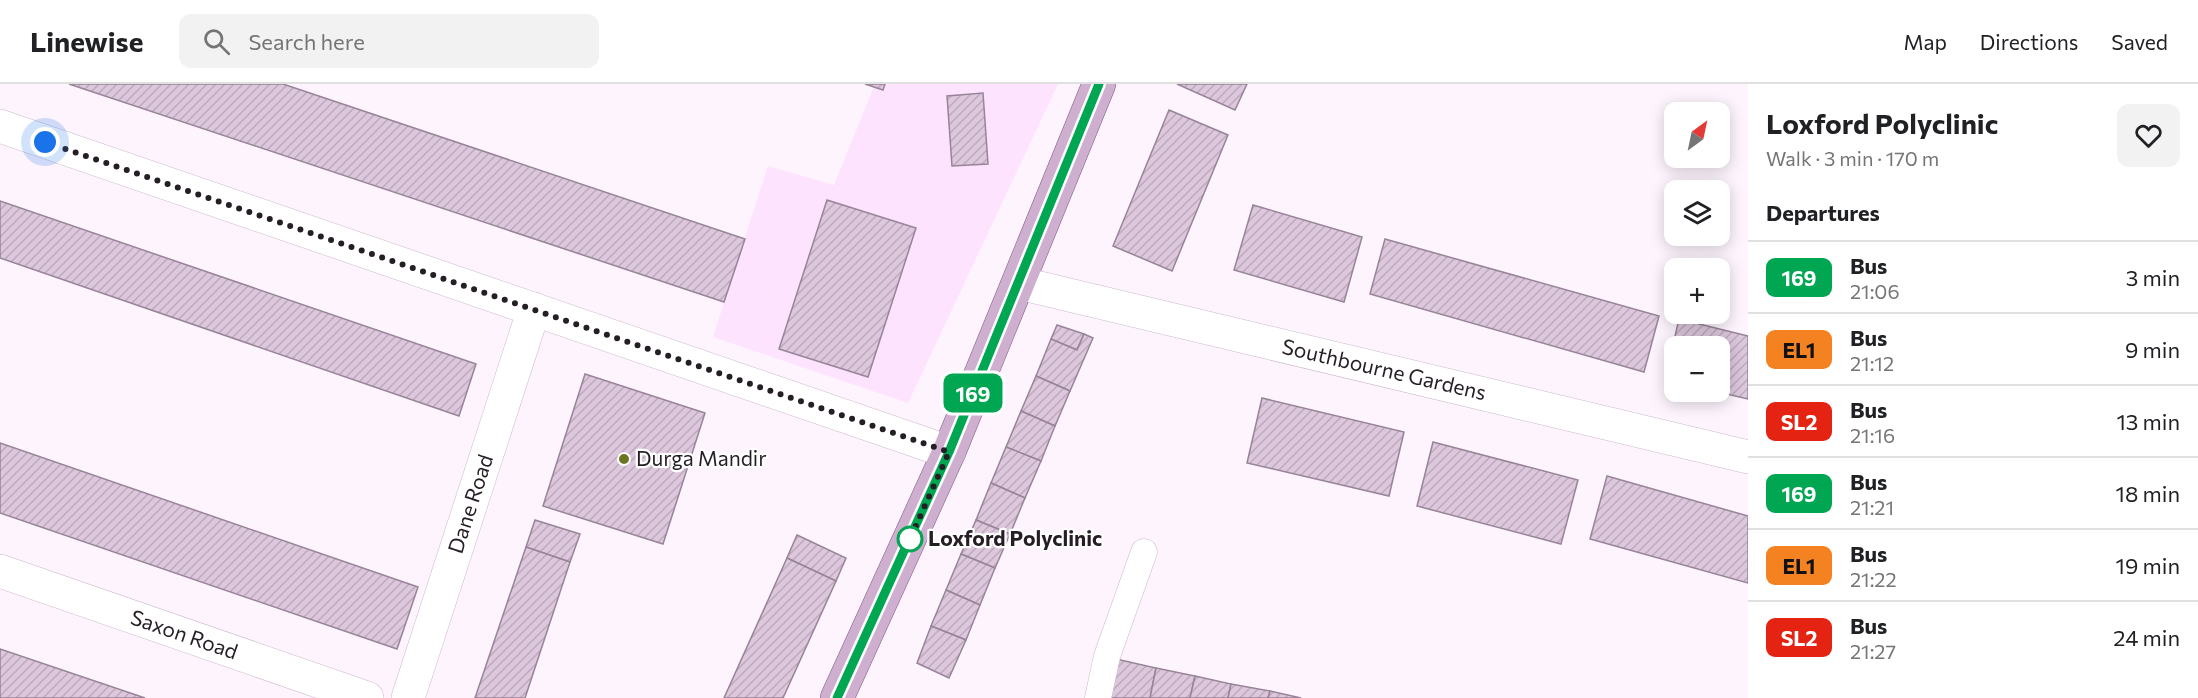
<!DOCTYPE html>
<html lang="en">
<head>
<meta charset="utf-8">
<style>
	body { margin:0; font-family:Commissioner,sans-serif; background:#f2f2f2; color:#202124; height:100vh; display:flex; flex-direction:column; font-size:22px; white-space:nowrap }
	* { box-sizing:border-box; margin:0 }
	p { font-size:20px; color:#757577 }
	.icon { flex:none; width:33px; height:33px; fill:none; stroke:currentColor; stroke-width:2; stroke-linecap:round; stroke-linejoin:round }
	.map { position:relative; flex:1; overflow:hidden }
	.sheet { display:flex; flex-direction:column; background:#fff; width:450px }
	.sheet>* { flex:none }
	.badge { padding:0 12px; border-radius:9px; font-size:21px; line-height:39px }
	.needle { width:39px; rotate:33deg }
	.buttons { position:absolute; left:1664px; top:18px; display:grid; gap:12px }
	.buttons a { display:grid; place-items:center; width:66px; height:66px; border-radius:12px; background:#fff; box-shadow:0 3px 15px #0003; font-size:30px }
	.you { position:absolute; width:30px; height:30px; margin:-15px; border:4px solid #fff; border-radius:50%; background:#1a73e8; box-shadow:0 0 0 9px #1a73e833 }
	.map>.badge { position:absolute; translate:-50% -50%; box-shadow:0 0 0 3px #fff }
	h2 { padding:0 18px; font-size:22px; line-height:54px }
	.round { display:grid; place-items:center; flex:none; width:63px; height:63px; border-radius:12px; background:#f2f2f2 }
	.summary { display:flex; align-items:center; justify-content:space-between; height:102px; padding:0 18px }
	h1 { font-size:28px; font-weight:700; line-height:45px }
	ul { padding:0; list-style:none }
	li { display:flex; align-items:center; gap:18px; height:72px; padding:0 18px; border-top:2px solid #e0e0e0 }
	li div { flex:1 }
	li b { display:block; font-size:22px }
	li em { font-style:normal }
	li .badge { min-width:66px; font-weight:700; text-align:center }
	header { display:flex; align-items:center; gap:36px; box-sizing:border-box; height:84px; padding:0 30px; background:#fff; border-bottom:2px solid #e0e0e0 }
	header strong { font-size:28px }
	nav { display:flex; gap:33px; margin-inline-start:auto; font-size:21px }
	.search { width:420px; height:54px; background:#f2f2f2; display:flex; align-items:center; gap:15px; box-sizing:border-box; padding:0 21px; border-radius:12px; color:#757577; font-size:22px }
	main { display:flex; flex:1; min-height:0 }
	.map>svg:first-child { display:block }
	.built { fill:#fee3fe }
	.building { fill:url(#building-hatch); stroke:#988498; stroke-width:1.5 }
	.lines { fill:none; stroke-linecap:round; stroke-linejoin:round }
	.lane-casing { stroke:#cdb8cd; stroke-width:27 }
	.street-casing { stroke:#cdb8cd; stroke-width:34 }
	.primary-casing { stroke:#7f597f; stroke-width:34 }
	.lane { stroke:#fff; stroke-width:26 }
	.street { stroke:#fff; stroke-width:33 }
	.primary { stroke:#cfafd0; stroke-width:33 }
	.line-casing { stroke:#fff; stroke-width:14 }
	.line { stroke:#00a651; stroke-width:9 }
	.walk { stroke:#251e25; stroke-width:6; stroke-dasharray:0 10.8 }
	.poi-dot { fill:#6c7621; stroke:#fff; stroke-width:2 }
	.stop-dot { fill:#fff; stroke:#00a651; stroke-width:3 }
	.labels { text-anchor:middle; stroke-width:4.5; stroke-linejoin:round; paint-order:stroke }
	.street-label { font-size:21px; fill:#251e25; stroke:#fff }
	.poi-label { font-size:21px; fill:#251e25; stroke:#fff; text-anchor:start }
	.stop-label { font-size:21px; font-weight:bold; fill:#251e25; stroke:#fff; text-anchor:start }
</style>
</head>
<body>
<header>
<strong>Linewise</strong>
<div class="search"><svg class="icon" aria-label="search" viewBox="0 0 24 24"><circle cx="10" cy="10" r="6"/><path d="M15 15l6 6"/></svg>Search here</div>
<nav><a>Map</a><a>Directions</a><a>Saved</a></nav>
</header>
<main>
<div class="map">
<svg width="1748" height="614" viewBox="0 0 1748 614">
	<defs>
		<pattern id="building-hatch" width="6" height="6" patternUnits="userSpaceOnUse" patternTransform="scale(1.5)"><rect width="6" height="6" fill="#dcc7dc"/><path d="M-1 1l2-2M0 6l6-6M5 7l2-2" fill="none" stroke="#bdaabd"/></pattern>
	</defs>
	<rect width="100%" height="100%" fill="#fdf4fd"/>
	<polygon class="built" points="875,0 1058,0 908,319 713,253 768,82 834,101"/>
	<g class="building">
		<polygon points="69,0 283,0 745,155 724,218"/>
		<polygon points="865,0 885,0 883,6"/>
		<polygon points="1177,0 1247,0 1235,26"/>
		<polygon points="983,9 988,80 952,82 947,12"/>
		<polygon points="1169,26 1228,51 1172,187 1113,162"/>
		<polygon points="827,116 916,144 868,293 779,265"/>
		<polygon points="0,117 476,280 459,332 0,174"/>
		<polygon points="1253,121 1362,153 1344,218 1234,186"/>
		<polygon points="1385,155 1659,232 1644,288 1370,210"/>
		<polygon points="1679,235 1748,252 1748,315 1718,308 1719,262 1674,262 1674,297 1665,295"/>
		<polygon points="1057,241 1084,250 1077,266 1051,255"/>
		<polygon points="1084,250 1093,254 1070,307 1036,292 1051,255 1077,266"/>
		<polygon points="585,290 705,329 663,460 543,422"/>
		<polygon points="1036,292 1070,307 1055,342 1021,327"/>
		<polygon points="1262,314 1404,348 1389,412 1247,379"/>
		<polygon points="1021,327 1055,342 1041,377 1006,363"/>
		<polygon points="1433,358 1578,396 1561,460 1417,422"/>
		<polygon points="0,359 418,503 397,565 0,429"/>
		<polygon points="1006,363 1041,377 1025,414 991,399"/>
		<polygon points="1607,392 1748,432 1748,499 1590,455"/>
		<polygon points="991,399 1025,414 1010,450 976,436"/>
		<polygon points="535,436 580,450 570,478 526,463"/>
		<polygon points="976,436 1010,450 995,484 961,470"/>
		<polygon points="797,451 846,474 836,497 787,474"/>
		<polygon points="526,463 570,478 525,614 475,614"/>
		<polygon points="961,470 995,484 980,521 946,506"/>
		<polygon points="787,474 836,497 783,614 724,614"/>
		<polygon points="946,506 980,521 966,556 931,542"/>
		<polygon points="931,542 966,556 949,594 917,579"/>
		<polygon points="0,565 145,614 0,614"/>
		<polygon points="1116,575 1156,584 1150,614 1108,614"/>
		<polygon points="1156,584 1195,592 1190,614 1150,614"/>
		<polygon points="1195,592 1231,600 1228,614 1190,614"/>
		<polygon points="1231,600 1270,607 1268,614 1228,614"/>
		<polygon points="1270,607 1301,614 1268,614"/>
	</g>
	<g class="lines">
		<defs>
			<polyline id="lane" points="1098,614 1107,572 1144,468"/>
			<g id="street">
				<polyline points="0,42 949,368"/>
				<polyline points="1019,199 1748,373"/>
				<polyline points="0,487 367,614"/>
				<polyline points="408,614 534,225"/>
			</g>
			<polyline id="primary" points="837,614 949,368 1099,0"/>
		</defs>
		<use href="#lane" class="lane-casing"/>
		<use href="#street" class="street-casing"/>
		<use href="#primary" class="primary-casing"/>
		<use href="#lane" class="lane"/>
		<use href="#street" class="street"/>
		<use href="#primary" class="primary"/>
	</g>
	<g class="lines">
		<defs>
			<polyline id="line" points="837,614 949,368 1099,0"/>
		</defs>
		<use href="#line" class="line-casing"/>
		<use href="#line" class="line"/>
		<polyline class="walk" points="45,58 949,368 910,455"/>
	</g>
	<circle class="poi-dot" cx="624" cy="375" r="6"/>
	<circle class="stop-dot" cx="910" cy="455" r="12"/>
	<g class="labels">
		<g class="street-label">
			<text transform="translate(1384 286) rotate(13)" y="7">Southbourne Gardens</text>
			<text transform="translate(471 420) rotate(-72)" y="7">Dane Road</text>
			<text transform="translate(184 551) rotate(19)" y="7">Saxon Road</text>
		</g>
		<g class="poi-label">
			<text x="636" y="382">Durga Mandir</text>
		</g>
		<g class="stop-label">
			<text x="928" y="462">Loxford Polyclinic</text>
		</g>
	</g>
</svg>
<div class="buttons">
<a><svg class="needle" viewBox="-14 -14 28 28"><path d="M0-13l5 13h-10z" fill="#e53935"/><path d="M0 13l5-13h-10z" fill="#757577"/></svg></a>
<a><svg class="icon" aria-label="layers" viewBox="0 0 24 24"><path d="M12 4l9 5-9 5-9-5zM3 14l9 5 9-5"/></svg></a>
<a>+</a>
<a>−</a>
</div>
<div class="you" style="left:45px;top:58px"></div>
<b class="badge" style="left:973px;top:309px;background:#00a651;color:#fff">169</b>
</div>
<section class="sheet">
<div class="summary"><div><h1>Loxford Polyclinic</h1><p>Walk · 3 min · 170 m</p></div><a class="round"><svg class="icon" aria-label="heart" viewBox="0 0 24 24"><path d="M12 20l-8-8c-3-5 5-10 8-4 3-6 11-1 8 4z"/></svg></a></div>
<h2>Departures</h2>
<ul>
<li><span class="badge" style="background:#00a651;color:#fff">169</span><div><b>Bus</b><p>21:06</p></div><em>3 min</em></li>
<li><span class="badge" style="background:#f58220;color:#111">EL1</span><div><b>Bus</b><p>21:12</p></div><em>9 min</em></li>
<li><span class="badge" style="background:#e42313;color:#fff">SL2</span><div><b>Bus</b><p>21:16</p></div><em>13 min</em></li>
<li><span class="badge" style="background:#00a651;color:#fff">169</span><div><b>Bus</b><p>21:21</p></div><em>18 min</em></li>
<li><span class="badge" style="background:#f58220;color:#111">EL1</span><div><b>Bus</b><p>21:22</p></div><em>19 min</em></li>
<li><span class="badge" style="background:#e42313;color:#fff">SL2</span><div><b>Bus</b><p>21:27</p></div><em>24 min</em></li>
</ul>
</section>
</main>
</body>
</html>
